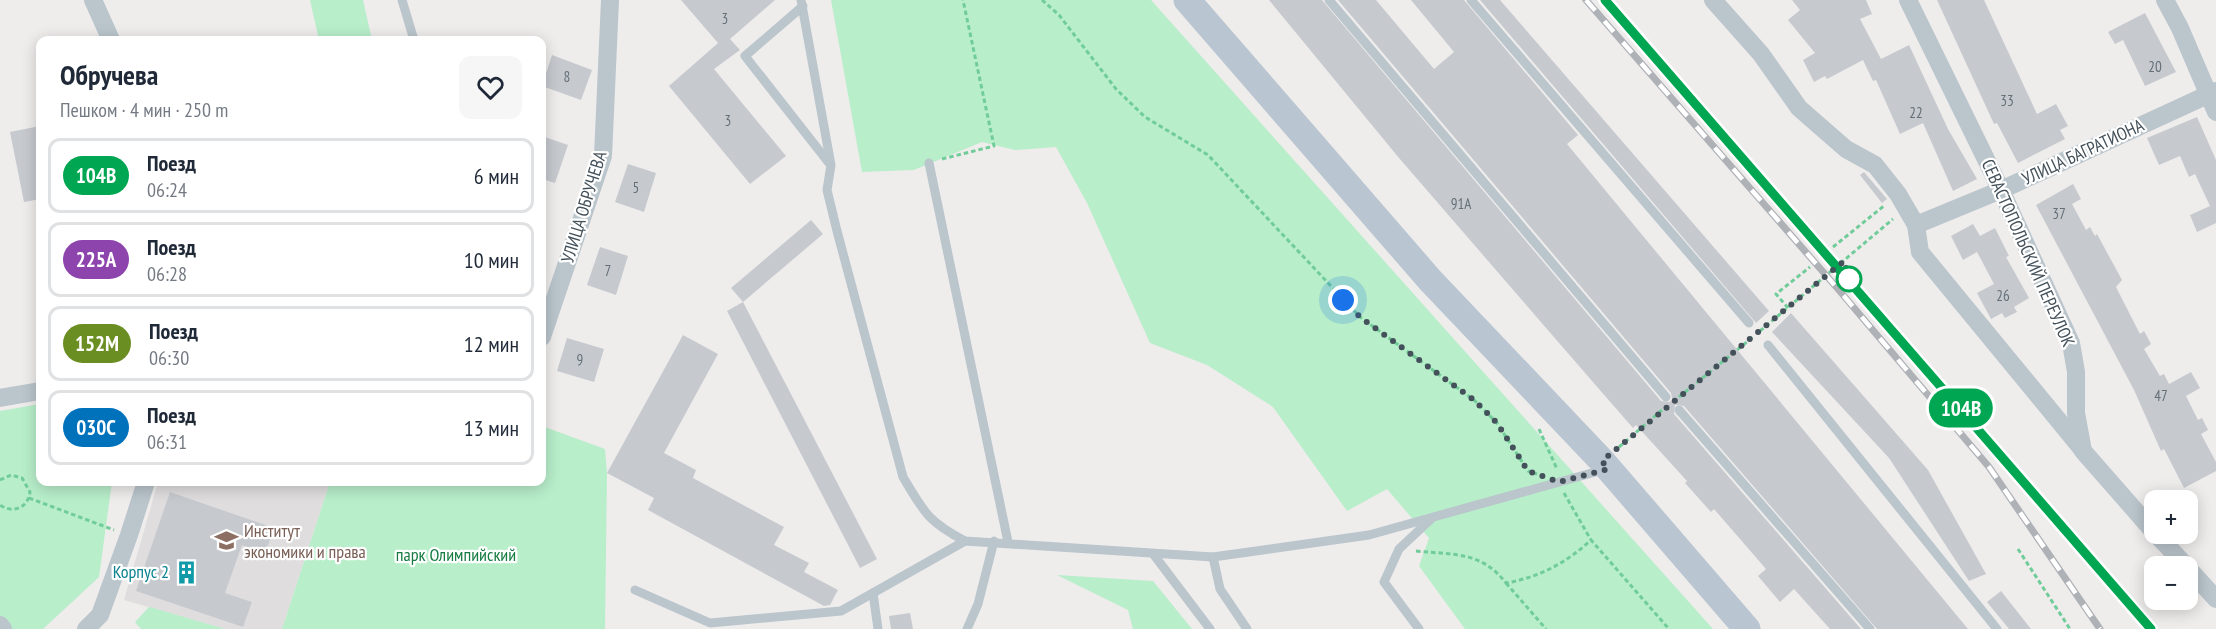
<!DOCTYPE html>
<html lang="ru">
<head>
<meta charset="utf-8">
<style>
	body { margin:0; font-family:"PT Sans Narrow",sans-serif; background:#f6f6f7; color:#1f2937; height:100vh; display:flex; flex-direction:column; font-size:22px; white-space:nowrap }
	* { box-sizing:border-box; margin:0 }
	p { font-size:20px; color:#747a83 }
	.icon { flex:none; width:33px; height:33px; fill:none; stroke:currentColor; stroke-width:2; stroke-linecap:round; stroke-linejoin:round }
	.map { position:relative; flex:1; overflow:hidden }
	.details { position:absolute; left:36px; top:36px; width:510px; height:450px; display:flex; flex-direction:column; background:#fff; border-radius:12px; box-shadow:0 3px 15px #0003 }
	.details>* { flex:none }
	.badge { padding:0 12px; border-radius:20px; font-size:21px; line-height:39px }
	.tools { position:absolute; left:2144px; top:490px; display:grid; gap:12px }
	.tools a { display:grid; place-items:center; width:54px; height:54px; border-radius:12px; background:#fff; box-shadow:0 3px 15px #0003; font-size:30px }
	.you { position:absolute; width:30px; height:30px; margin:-15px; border:4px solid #fff; border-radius:50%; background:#1a73e8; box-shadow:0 0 0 9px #1a73e833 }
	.map>.badge { position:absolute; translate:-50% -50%; box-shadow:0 0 0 3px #fff }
	.round { display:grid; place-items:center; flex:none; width:63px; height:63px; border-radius:12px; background:#f6f6f7 }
	.headline { display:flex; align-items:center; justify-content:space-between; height:102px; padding:0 24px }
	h1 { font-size:28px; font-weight:700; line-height:45px }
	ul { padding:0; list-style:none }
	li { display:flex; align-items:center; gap:18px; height:75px; margin:0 12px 9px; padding:0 12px; border:3px solid #e0e1e3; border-radius:12px }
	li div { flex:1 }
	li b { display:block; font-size:22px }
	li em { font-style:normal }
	li .badge { min-width:66px; font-weight:700; text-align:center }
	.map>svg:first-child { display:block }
	.education { fill:#e0ddde }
	.green { fill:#b8eeca }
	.building { fill:#c6cacf }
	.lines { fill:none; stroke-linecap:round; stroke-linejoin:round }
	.path { stroke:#70cc99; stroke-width:3; stroke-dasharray:4.5 3; stroke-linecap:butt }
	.lane { stroke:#bac5cc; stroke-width:9 }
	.street { stroke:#bac5cc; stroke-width:18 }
	.secondary { stroke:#b9c6d1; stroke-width:27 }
	.rail-casing { stroke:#aeb2b7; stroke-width:7 }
	.rail { stroke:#fff; stroke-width:4.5; stroke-dasharray:14; stroke-linecap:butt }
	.line-casing { stroke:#fff; stroke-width:14 }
	.line { stroke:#00a651; stroke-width:9 }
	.walk { stroke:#44515a; stroke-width:6; stroke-dasharray:0 10.8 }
	.stop-dot { fill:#fff; stroke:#00a651; stroke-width:3 }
	.labels { text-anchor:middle; stroke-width:4.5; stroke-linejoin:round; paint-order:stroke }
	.number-label { font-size:15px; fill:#646f77 }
	.street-label { font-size:18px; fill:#44515a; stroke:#fff }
	.education-label { font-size:18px; fill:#785e54; stroke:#fff; text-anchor:start }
	.park-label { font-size:18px; fill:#157b41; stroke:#fff }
	.culture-label { font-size:18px; fill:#0d838f; stroke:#fff; text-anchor:end }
</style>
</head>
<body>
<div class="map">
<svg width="2216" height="629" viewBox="0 0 2216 629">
	<rect width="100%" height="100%" fill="#efecec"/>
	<polygon class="education" points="158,482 330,482 282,629 225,629 124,600"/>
	<g class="green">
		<polygon points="310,0 363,0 372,40 319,40"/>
		<polygon points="831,0 1151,0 1713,629 1465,629 1419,566 1429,538 1387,489 1347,511 1273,407 1207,365 1150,343 1087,203 1056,147 1015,150 982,142 914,170 862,172"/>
		<polygon points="40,404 40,482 112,482 99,577 43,629 0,629 0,411"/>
		<polygon points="542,426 605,449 607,473 605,629 282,629 330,482 542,482"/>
		<polygon points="1057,575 1153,581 1192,629 1133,629 1128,610"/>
		<polygon points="149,607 150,607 225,629 141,629 135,622"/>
	</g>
	<g class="building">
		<polygon points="681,0 775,0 730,39 740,50 714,69 786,156 750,184 669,86 718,43"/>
		<polygon points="1269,0 1322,0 1661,401 1670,402 1672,399 1671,393 1338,0 1376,0 1434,69 1454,52 1411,0 1464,0 1578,135 1567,144 1968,629 1877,629 1684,406 1675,405 1674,414 1861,629 1830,629 1794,589 1780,602 1758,576 1766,569 1714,509 1711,512 1685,483 1687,481 1636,425 1633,428 1592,381 1399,158"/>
		<polygon points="1480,0 1500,0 1769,311 1756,323"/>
		<polygon points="1792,0 1866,0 1872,14 1860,19 1881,59 1909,45 1948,129 1977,179 1953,191 1923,123 1900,134 1876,80 1873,81 1863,60 1827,79 1825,76 1814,82 1803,60 1815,53 1788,20 1800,10"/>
		<polygon points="1937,0 1984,0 2037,114 2056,104 2068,126 2060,130 2065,139 2018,163 1997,123 1994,124"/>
		<polygon points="2145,13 2176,72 2145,86 2123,40 2115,44 2108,32"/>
		<polygon points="552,55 592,70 581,100 542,86"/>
		<polygon points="2197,117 2216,160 2216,223 2197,232 2190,215 2210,206 2195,174 2189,177 2180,156 2159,165 2147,138"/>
		<polygon points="40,126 40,199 24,202 10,132"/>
		<polygon points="542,136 568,145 555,183 542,179"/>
		<polygon points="628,164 656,173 644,212 615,202"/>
		<polygon points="1864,172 1887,199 1882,203 1860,175"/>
		<polygon points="2073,184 2081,199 2072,204 2086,230 2090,227 2095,236 2097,234 2122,280 2116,287 2140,334 2144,331 2151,344 2144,349 2160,376 2164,374 2169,384 2191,372 2200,388 2186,396 2198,420 2202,418 2208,430 2201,434 2216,462 2216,471 2184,488 2164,449 2161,451 2134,390 2036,205"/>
		<polygon points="811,220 823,234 743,302 731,288"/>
		<polygon points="1973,224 1980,236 1995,228 2009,256 2006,257 2029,298 2014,307 2017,312 2005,318 2002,313 1991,319 1977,293 1994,284 1977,252 1963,260 1951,236"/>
		<polygon points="600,247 628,256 616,295 587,285"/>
		<polygon points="743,302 877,559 860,568 727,311"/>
		<polygon points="1791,313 1928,470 1986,574 1969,581 1889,458 1772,332"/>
		<polygon points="683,335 718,354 664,453 696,470 693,478 784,527 774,545 809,563 804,572 838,590 830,605 824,606 648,510 654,498 607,473"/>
		<polygon points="567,338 604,349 594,382 557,371"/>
		<polygon points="170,492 274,528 265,554 242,545 225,593 252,602 243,627 136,591"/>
		<polygon points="2001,591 2031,629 2009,629 1987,602"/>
		<polygon points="910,613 913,629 891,629 889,616"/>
	</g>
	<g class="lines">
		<g class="path">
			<polyline points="1042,0 1059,15 1116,89 1145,117 1208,155 1360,317 1474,400 1497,423 1528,471 1537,474"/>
			<polyline points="942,159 994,146 963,0"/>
			<polyline points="1833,247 1885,205"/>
			<polyline points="1788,308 1776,294 1810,267"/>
			<polyline points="1760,331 1893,219"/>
			<polyline points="1679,397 1753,337"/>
			<polyline points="1539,429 1557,469"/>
			<polyline points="1619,447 1662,410"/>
			<path d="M0,480L11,475L22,478L30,492C28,508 13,514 0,505"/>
			<polyline points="1564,493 1591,540"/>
			<polyline points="29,498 114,530"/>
			<polyline points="2018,549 2070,629"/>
			<path d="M1416,551C1454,555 1481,551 1506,583C1540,577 1566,563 1591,540L1669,629"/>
			<polyline points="1506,583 1546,629"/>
		</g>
		<g class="lane">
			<polyline points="402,0 414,40"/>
			<path d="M801,0L831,165L827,190L837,231L903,477C924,512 928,522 965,541L1213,557L1369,535L1606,469"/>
			<polyline points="1329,0 1666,397"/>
			<polyline points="1471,0 1749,323"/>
			<polyline points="803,6 745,56 829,163"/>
			<polyline points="929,163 1008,542"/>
			<polyline points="1768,345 1997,629"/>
			<polyline points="1679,410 1870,629"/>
			<polyline points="1154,555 1210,629"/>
			<polyline points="1213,557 1220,589 1247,629"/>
			<polyline points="635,590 710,623 841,611 965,541"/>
			<polyline points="873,593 878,629"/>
			<polyline points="967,629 978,604 994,541"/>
			<polyline points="1419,629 1384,582 1399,549 1431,519"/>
		</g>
		<g class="street">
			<polyline points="93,0 111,40"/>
			<polyline points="1713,0 1761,54 1799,108 1846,149 1875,165 1898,194 1916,225 1920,252 2082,449"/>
			<polyline points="1908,0 2001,190 2071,343 2076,372 2076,413 2083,451 2154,532"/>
			<polyline points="2165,0 2180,28 2216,112"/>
			<polyline points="1916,225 2001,190 2216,91"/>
			<polyline points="542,337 603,156 610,0"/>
			<polyline points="0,398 40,391"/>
			<polyline points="2156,534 2187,567"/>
			<polyline points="2187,567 2216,599"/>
			<polyline points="0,625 3,629"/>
			<polyline points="86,629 100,615 129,535 146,482"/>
		</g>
		<polyline class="secondary" points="1187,0 1430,280 1602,461 1747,629"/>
		<defs>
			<g id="rail">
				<polyline points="1586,0 1838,289 1989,467 2100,629"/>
				<polyline points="1605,0 2151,629"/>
			</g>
		</defs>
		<use href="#rail" class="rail-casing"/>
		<use href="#rail" class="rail"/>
	</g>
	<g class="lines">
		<defs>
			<polyline id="line" points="1605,0 2151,629"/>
		</defs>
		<use href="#line" class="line-casing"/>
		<use href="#line" class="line"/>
		<polyline class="walk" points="1343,300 1360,317 1474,400 1497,423 1528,471 1559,482 1608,469 1602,461 1844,261 1849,279"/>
	</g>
	<defs>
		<symbol id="university-bare" viewBox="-9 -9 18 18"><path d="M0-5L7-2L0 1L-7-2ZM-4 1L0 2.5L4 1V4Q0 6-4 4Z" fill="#8d6e63" stroke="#fff" stroke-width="2.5" paint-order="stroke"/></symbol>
		<symbol id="building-bare" viewBox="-9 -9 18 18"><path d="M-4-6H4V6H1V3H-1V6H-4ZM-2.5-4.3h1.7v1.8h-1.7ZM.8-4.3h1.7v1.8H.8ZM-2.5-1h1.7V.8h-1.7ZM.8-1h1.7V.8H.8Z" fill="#0f9aa8" stroke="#fff" stroke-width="2.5" paint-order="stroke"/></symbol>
	</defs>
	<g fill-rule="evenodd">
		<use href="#university-bare" x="210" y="524" width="33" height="33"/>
		<use href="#building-bare" x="170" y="556" width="33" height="33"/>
	</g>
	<circle class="stop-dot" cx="1849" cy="279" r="12"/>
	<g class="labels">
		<g class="number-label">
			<text x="725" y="24">3</text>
			<text x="2155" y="72">20</text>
			<text x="567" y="82">8</text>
			<text x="2007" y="106">33</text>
			<text x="1916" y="118">22</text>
			<text x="728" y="126">3</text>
			<text x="636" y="193">5</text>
			<text x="1461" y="209">91А</text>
			<text x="2059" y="219">37</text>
			<text x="608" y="276">7</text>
			<text x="2003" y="301">26</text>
			<text x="580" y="365">9</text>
			<text x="2161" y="401">47</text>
		</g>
		<g class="street-label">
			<text transform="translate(2083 152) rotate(-25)" y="6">УЛИЦА БАГРАТИОНА</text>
			<text transform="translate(584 207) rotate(-73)" y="6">УЛИЦА ОБРУЧЕВА</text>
			<text transform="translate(2028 253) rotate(66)" y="6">СЕВАСТОПОЛЬСКИЙ ПЕРЕУЛОК</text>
		</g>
		<g class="education-label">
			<text x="244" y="537">Институт<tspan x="244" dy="21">экономики и права</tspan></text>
		</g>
		<g class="park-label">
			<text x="456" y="561">парк Олимпийский</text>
		</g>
		<g class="culture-label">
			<text x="169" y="578">Корпус 2</text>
		</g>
	</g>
</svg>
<div class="tools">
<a>+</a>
<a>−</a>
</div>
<div class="you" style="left:1343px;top:300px"></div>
<b class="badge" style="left:1961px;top:408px;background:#00a651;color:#fff">104В</b>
<section class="details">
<div class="headline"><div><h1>Обручева</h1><p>Пешком · 4 мин · 250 m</p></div><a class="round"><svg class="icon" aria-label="heart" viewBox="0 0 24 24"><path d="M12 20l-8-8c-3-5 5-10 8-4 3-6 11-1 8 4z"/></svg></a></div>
<ul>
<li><span class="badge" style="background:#00a651;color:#fff">104В</span><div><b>Поезд</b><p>06:24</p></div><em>6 мин</em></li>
<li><span class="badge" style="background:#8e44ad;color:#fff">225А</span><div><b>Поезд</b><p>06:28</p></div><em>10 мин</em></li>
<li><span class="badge" style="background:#6b8e23;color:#fff">152М</span><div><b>Поезд</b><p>06:30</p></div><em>12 мин</em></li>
<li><span class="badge" style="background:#0072bc;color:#fff">030C</span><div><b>Поезд</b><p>06:31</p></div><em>13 мин</em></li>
</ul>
</section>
</div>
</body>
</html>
